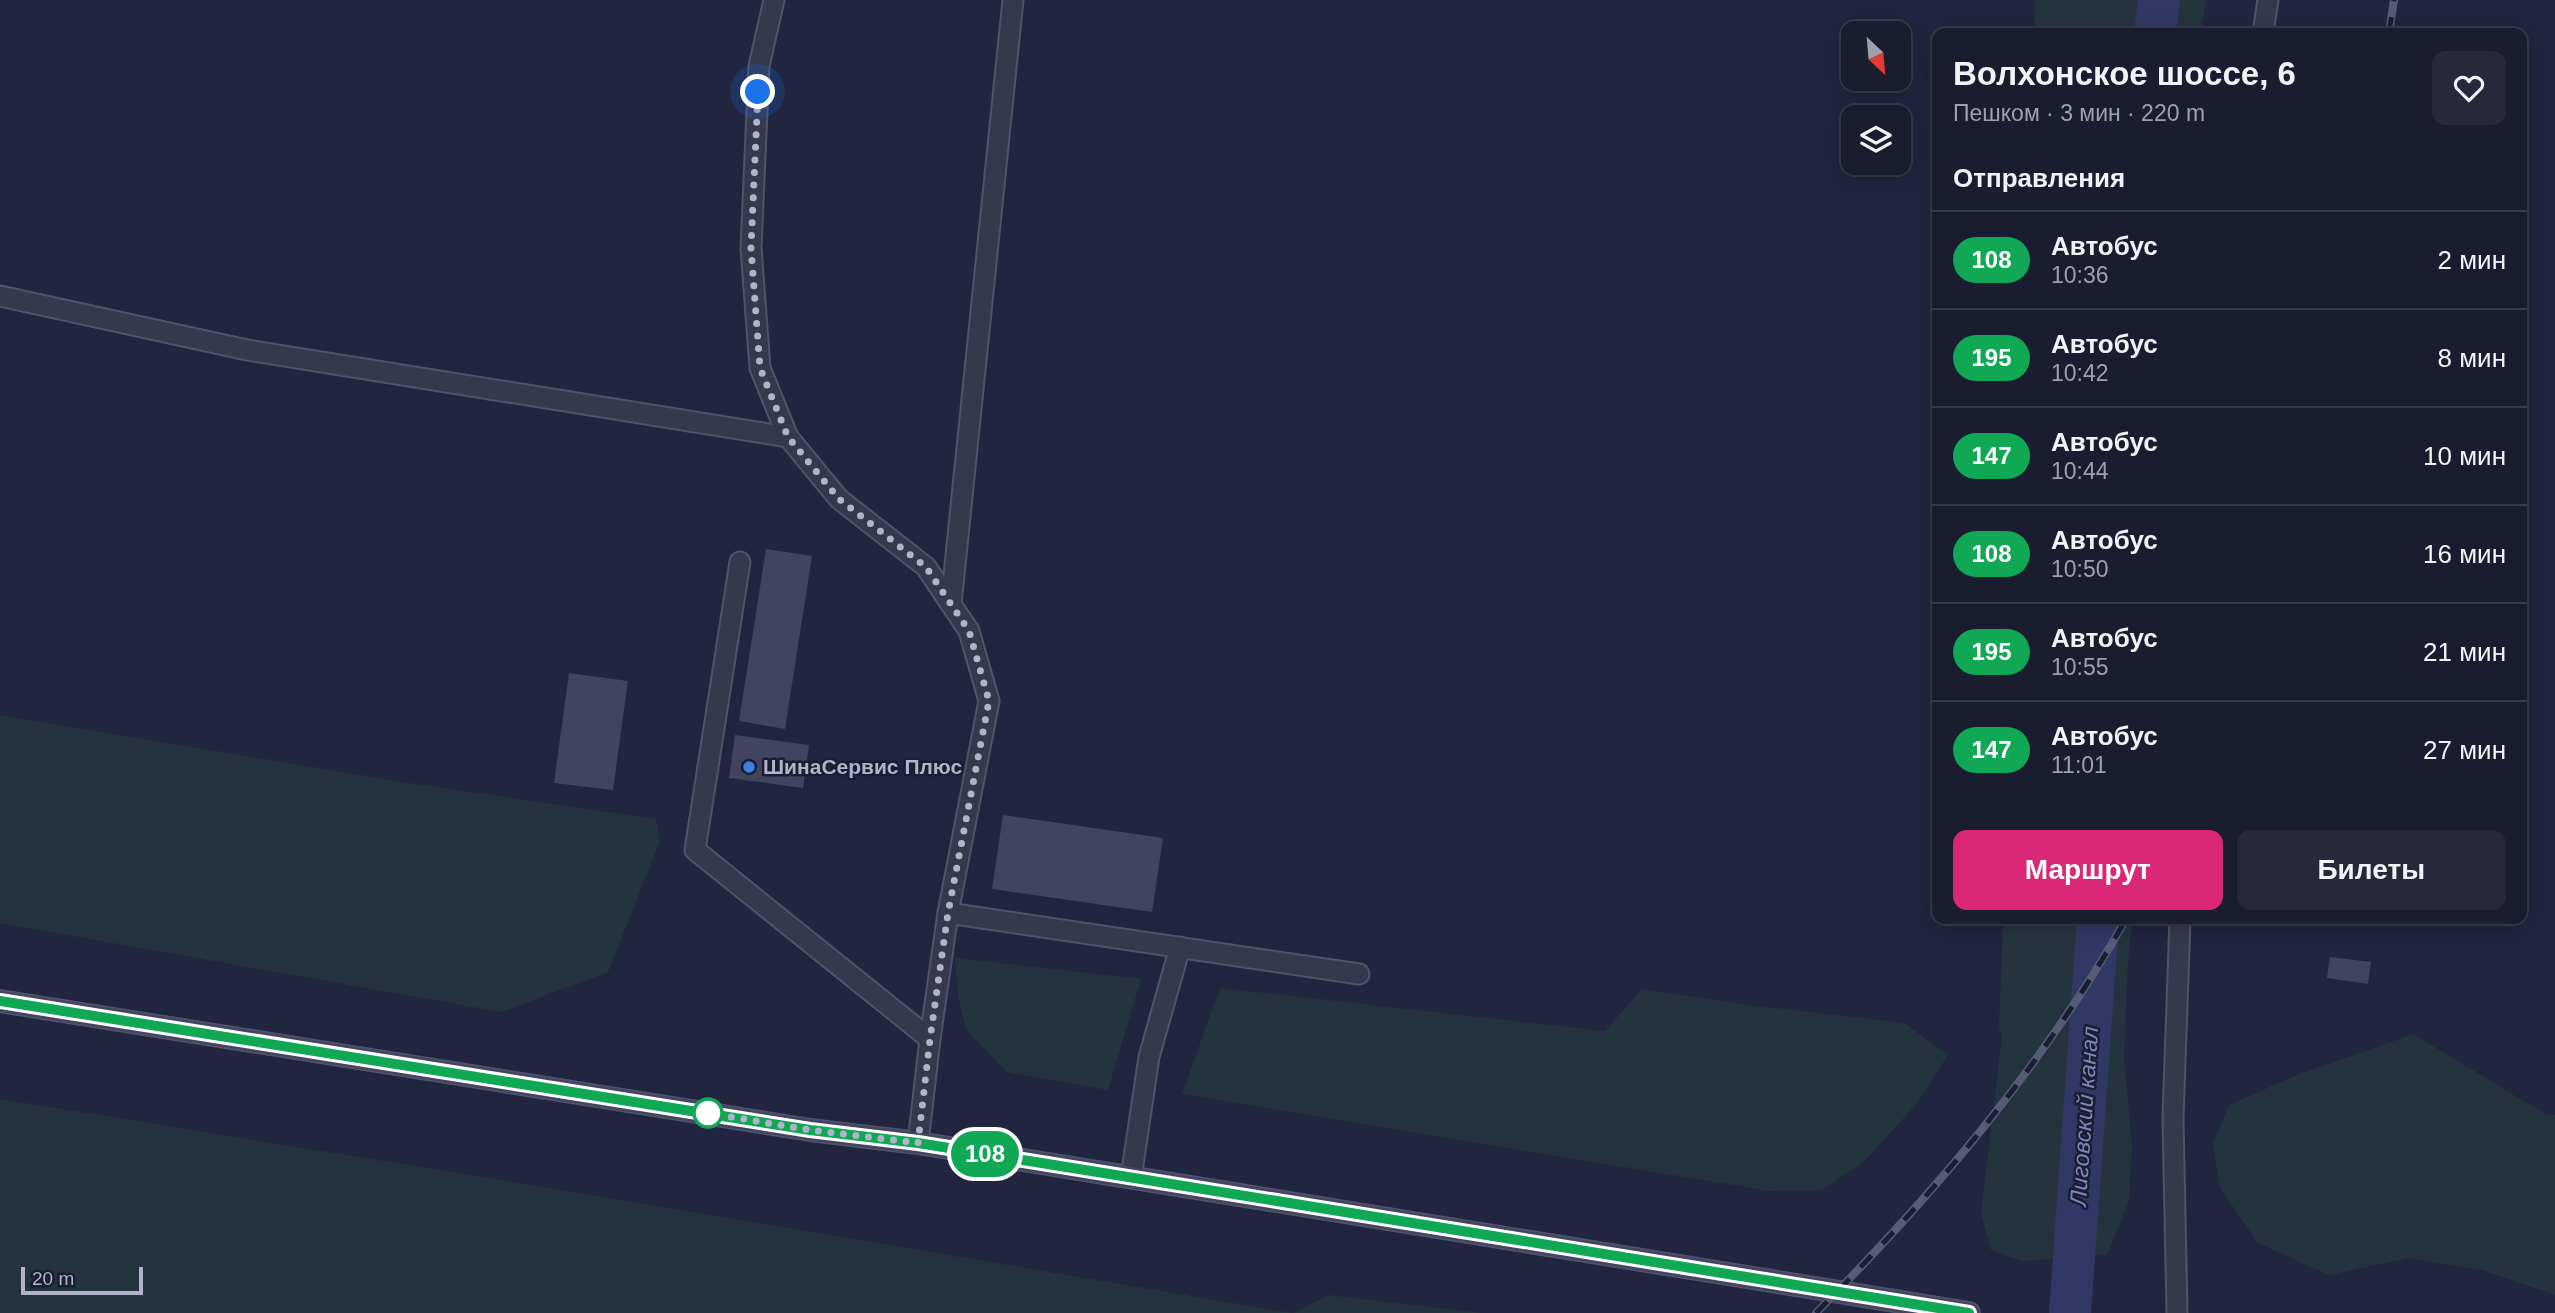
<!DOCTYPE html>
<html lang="ru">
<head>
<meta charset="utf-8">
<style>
	body { margin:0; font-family:Arial,sans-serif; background:#27293b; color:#f1f3f6; height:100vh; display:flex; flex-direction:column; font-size:26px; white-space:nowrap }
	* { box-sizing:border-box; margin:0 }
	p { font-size:23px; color:#9fa1aa }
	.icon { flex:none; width:38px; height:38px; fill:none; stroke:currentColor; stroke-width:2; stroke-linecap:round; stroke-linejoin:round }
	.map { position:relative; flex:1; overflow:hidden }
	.panel { position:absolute; left:1932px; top:28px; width:595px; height:896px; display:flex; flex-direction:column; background:#1a1c2f; border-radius:14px; box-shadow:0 4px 18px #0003,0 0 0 2px #383a4b }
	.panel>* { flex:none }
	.badge { padding:0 14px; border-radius:23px; font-size:24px; line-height:46px }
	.needle { width:46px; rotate:154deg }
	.buttons { position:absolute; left:1841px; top:21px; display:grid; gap:14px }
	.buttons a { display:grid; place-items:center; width:70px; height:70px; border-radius:14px; background:#1a1c2f; box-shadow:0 4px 18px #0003,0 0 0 2px #383a4b; font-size:35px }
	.scale { position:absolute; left:21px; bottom:18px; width:122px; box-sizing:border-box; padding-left:7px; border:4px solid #b1b3ca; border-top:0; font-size:19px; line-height:24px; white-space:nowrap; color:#b1b3ca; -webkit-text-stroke:5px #1b1d33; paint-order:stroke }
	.you { position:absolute; width:35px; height:35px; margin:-18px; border:5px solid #fff; border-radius:50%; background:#1a73e8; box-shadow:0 0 0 10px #1a73e833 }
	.map>.badge { position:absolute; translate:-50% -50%; box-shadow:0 0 0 4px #fff }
	h2 { padding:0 21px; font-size:26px; line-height:63px }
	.round { display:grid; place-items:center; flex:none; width:74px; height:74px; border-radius:14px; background:#27293b }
	.headline { display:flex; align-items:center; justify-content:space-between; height:119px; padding:0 21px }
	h1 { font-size:33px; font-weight:600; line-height:52px }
	.action { display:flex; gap:14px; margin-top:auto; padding:14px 21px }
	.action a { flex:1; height:80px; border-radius:14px; background:#db2777; color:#fff; font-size:28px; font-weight:600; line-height:80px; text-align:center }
	.action a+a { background:#27293b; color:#f1f3f6 }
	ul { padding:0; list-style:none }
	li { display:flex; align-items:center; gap:21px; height:98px; padding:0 21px; border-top:2px solid #383a4b }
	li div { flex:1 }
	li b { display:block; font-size:26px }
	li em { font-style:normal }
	li .badge { min-width:77px; font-weight:700; text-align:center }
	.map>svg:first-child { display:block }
	.green { fill:#24343f }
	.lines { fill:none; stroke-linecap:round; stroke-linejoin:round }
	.canal { stroke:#323865; stroke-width:42 }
	.building { fill:#404461 }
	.lane-casing { stroke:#515369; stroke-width:23 }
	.secondary-casing { stroke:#515369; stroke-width:24 }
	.lane { stroke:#36384e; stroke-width:19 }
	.secondary { stroke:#434562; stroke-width:21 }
	.rail-casing { stroke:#575b76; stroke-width:8 }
	.rail { stroke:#1b1d33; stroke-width:5; stroke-dasharray:16; stroke-linecap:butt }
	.line-casing { stroke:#fff; stroke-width:16 }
	.line { stroke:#10a855; stroke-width:10 }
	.walk { stroke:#b1b3ca; stroke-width:7; stroke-dasharray:0 12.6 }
	.shop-dot { fill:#3f7fe0; stroke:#1b1d33; stroke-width:2.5 }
	.stop-dot { fill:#fff; stroke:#10a855; stroke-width:3.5 }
	.labels { text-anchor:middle; stroke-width:5; stroke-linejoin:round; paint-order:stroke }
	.poi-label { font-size:21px; font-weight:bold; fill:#b1b3ca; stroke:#1b1d33; text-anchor:start }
	.water-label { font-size:23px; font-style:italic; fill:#7f85b8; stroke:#1b1d33 }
</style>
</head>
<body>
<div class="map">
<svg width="2555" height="1313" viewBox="0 0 2555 1313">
	<rect width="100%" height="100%" fill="#22253f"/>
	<g class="green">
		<polygon points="2035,0 2206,0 2201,33 2034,33"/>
		<polygon points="0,715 415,784 656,819 660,841 608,972 501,1012 0,923"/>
		<polygon points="2003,919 2132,919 2128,961 2124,1060 2132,1146 2129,1201 2107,1255 2022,1261 1991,1250 1981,1213 2002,1037 1999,1027"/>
		<polygon points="955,958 1141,979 1108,1090 1007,1072 966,1030 958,997"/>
		<polygon points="1220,988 1605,1031 1642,989 1749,1005 1904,1023 1948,1055 1918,1102 1865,1161 1822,1190 1770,1191 1182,1094"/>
		<polygon points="2413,1034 2547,1115 2555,1115 2555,1295 2482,1270 2409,1258 2329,1275 2258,1243 2220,1188 2213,1144 2229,1105 2295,1076"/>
		<polygon points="0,1099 489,1178 1293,1313 0,1313"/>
		<polygon points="1328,1295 1483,1313 1294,1313"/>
	</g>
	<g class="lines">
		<g class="canal">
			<polyline points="2155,33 2159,0"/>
			<polyline points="2070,1313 2098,919"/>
		</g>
	</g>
	<g class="building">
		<polygon points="766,549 812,556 785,729 739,721"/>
		<polygon points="569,673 628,681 613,790 554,783"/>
		<polygon points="735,735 809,745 803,788 729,778"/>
		<polygon points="1003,815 1163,838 1152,912 992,889"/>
		<polygon points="2330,957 2371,962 2368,984 2327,978"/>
	</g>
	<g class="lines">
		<defs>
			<g id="lane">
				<polyline points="774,0 759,66 751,248 760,368 788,437 839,499 926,567 969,631 989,701 948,913 930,1039 918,1143"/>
				<polyline points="2263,33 2268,0"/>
				<polyline points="0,296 247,350 788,437"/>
				<polyline points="740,562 695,850 930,1039"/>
				<polyline points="951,604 1013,0"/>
				<polyline points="948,913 1359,974"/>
				<polyline points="1131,1178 1149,1057 1180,947"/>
				<polyline points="2177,1313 2173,1118 2180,919"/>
			</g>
			<polyline id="secondary" points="0,1001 810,1130 918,1143 1969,1313"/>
		</defs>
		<use href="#lane" class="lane-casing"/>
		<use href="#secondary" class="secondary-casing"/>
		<use href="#lane" class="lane"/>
		<use href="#secondary" class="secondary"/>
		<defs>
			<g id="rail">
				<polyline points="2389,33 2394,0"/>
				<path d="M1816,1313C1934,1194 2044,1065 2126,919"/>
			</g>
		</defs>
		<use href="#rail" class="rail-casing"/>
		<use href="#rail" class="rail"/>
	</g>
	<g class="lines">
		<defs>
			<polyline id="line" points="0,1001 810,1130 918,1143 1969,1313"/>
		</defs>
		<use href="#line" class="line-casing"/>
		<use href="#line" class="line"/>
		<polyline class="walk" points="708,1113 701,1112 810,1130 918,1143 930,1039 948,913 989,701 969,631 926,567 839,499 788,437 760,368 751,248 758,92"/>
	</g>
	<circle class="shop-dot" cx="749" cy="767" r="7"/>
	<circle class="stop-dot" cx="708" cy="1113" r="14"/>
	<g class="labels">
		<g class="poi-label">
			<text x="763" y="774">ШинаСервис Плюс</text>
		</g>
		<g class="water-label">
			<text transform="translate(2084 1116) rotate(-86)" y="8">Лиговский канал</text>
		</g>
	</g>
</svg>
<div class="buttons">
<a><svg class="needle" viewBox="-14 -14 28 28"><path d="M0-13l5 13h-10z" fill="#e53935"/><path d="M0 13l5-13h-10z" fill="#9fa1aa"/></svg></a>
<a><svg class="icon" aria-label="layers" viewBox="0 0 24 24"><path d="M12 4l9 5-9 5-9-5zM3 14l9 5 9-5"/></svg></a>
</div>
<div class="scale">20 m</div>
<div class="you" style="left:758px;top:92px"></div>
<b class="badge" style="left:985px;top:1154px;background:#10a855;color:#fff">108</b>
<section class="panel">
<div class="headline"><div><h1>Волхонское шоссе, 6</h1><p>Пешком · 3 мин · 220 m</p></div><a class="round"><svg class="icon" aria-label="heart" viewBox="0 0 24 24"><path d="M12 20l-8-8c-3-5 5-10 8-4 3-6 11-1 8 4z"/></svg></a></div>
<h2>Отправления</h2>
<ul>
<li><span class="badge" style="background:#10a855;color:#fff">108</span><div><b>Автобус</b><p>10:36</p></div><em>2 мин</em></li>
<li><span class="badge" style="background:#10a855;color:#fff">195</span><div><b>Автобус</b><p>10:42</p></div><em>8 мин</em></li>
<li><span class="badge" style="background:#10a855;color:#fff">147</span><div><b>Автобус</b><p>10:44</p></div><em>10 мин</em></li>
<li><span class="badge" style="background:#10a855;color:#fff">108</span><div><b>Автобус</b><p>10:50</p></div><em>16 мин</em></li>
<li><span class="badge" style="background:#10a855;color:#fff">195</span><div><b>Автобус</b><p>10:55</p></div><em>21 мин</em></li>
<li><span class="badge" style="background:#10a855;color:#fff">147</span><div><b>Автобус</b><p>11:01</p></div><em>27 мин</em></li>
</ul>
<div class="action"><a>Маршрут</a><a>Билеты</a></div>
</section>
</div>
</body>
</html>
